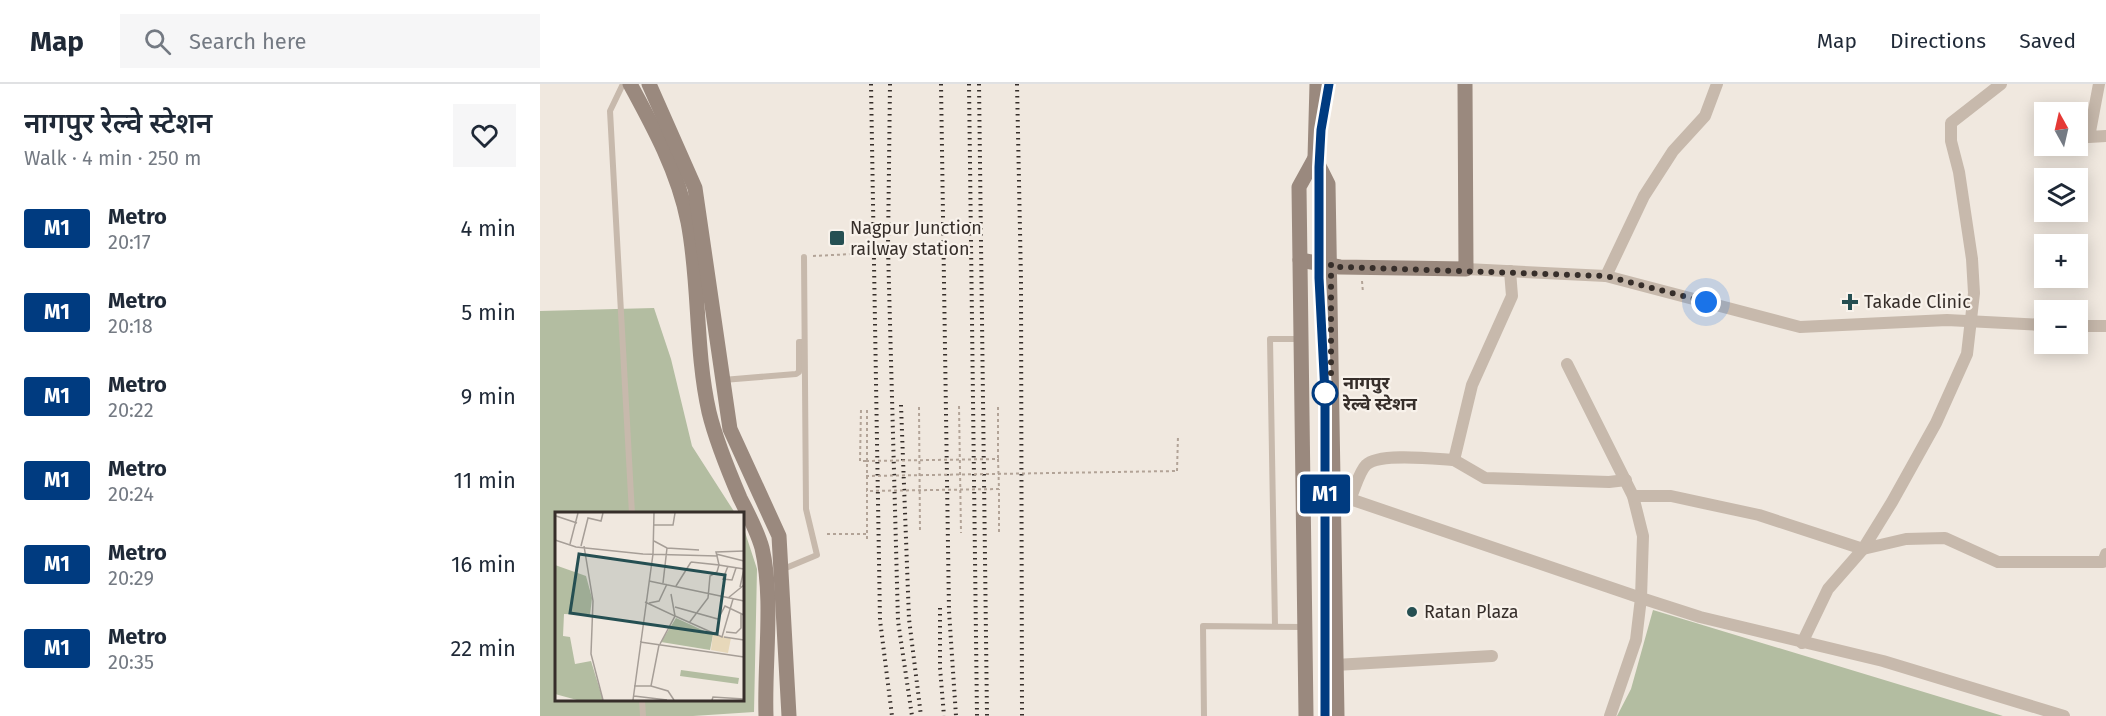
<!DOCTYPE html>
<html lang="en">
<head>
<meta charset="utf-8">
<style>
	body { margin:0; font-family:"Fira Sans","Noto Sans Devanagari",sans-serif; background:#f6f6f7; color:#1f2937; height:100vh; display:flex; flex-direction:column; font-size:22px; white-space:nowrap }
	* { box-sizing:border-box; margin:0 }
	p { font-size:20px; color:#747a83 }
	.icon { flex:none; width:33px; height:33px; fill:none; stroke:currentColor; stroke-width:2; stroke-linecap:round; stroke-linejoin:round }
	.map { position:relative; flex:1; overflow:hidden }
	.panel { display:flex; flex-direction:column; background:#fff; width:540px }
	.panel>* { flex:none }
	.badge { padding:0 12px; border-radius:4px; font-size:21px; line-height:39px }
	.needle { width:39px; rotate:352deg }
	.buttons { position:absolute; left:1494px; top:18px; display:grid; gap:12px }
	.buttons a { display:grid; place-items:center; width:54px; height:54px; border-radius:0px; background:#fff; box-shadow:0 3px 15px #0003; font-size:30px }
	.you { position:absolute; width:30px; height:30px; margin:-15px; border:4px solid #fff; border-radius:50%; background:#1a73e8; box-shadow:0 0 0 9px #1a73e833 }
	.map>.badge { position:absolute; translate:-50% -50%; box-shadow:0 0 0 3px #fff }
	.round { display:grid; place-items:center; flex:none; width:63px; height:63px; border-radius:0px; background:#f6f6f7 }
	.overview { display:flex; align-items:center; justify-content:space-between; height:102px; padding:0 24px }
	h1 { font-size:28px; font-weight:600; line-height:45px }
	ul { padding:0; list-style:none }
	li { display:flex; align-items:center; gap:18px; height:84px; padding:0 24px }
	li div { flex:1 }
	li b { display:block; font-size:22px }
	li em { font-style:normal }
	li .badge { min-width:66px; font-weight:700; text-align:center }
	header { display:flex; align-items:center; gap:36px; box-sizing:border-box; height:84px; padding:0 30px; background:#fff; border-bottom:2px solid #e0e1e3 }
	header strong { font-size:28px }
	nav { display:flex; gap:33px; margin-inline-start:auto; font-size:21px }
	.search { width:420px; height:54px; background:#f6f6f7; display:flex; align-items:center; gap:15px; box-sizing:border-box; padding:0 21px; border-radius:0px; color:#747a83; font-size:22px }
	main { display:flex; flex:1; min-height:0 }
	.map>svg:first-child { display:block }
	.green { fill:#b3bda1 }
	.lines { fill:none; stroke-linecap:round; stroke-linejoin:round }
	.path { stroke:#b2a397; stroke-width:2; stroke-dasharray:3 3; stroke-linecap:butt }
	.lane { stroke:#c7b9ac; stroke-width:6 }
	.street { stroke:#c7b9ac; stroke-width:12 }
	.secondary { stroke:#9a897e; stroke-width:15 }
	.rail { stroke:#362e2a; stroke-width:4; stroke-dasharray:1.5 4.5; stroke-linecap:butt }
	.path-bridge { stroke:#b2a397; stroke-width:2; stroke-dasharray:3 3; stroke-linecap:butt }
	.line-casing { stroke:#fff; stroke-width:14 }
	.line { stroke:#003b80; stroke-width:9 }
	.walk { stroke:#362e2a; stroke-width:6; stroke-dasharray:0 10.8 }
	.poi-dot { fill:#254f52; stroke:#f8f2eb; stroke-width:2 }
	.stop-dot { fill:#fff; stroke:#003b80; stroke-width:3 }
	.labels { text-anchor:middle; stroke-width:4.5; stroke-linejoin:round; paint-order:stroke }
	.poi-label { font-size:18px; fill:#362e2a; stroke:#f8f2eb; text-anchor:start }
	.stop-label { font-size:18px; font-weight:bold; fill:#362e2a; stroke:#f8f2eb; text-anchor:start }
	.inset-road { fill:none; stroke:#a69e97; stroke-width:1.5 }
	.view { fill:#254f52; fill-opacity:0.15; stroke:#254f52; stroke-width:3 }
	.inset-edge { fill:none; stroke:#362e2a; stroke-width:3 }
</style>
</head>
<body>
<header>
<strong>Map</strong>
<div class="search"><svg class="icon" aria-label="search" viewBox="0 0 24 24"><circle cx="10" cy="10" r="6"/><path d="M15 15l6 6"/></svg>Search here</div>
<nav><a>Map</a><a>Directions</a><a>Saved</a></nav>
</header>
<main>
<section class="panel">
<div class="overview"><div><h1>नागपुर रेल्वे स्टेशन</h1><p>Walk · 4 min · 250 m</p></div><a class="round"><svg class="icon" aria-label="heart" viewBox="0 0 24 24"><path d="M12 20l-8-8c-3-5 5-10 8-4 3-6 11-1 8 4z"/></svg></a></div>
<ul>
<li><span class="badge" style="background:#003b80;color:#fff">M1</span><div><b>Metro</b><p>20:17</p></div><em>4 min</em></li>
<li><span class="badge" style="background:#003b80;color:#fff">M1</span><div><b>Metro</b><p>20:18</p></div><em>5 min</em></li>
<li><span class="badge" style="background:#003b80;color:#fff">M1</span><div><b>Metro</b><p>20:22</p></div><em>9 min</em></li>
<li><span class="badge" style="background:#003b80;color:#fff">M1</span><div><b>Metro</b><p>20:24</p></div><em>11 min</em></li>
<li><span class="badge" style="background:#003b80;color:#fff">M1</span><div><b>Metro</b><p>20:29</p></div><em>16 min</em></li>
<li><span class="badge" style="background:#003b80;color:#fff">M1</span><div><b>Metro</b><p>20:35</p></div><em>22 min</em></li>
</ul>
</section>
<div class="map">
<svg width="1566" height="632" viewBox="0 0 1566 632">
	<rect width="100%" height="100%" fill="#f0e8df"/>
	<g class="green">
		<polygon points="114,224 131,275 152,362 195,429 16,430 16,616 202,616 203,442 217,485 214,628 153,632 0,632 0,227"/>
		<polygon points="1113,526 1463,632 1077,632 1091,605"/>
	</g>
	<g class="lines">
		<g class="path">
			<polyline points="273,172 313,170"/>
			<polyline points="822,197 823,209"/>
			<polyline points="419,322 421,449"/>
			<polyline points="379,323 380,448"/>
			<polyline points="458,323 458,375"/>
			<polyline points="321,326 320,377 326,377"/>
			<polyline points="637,387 638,352"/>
			<polyline points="459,448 459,405"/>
			<polyline points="287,450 326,450"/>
			<polyline points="327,455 327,325"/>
		</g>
		<g class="lane">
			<polyline points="83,0 70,27 92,430"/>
			<polyline points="183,296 256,290 259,288 259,258 264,258"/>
			<polyline points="241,486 277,471 266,425 264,173"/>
			<polyline points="735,542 730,255 760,255"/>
			<polyline points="102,616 103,632"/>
			<polyline points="664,632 663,542 764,543"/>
		</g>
		<g class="street">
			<polyline points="1559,0 1549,53 1566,52"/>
			<polyline points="926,185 1066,192 1260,243 1407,236 1504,241"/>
			<polyline points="1066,192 1104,112 1133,67 1165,32 1177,0"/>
			<polyline points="1538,242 1566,242"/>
			<polyline points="1027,280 1093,412 1103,452 1101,514 1160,533 1343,577 1524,632"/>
			<polyline points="914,376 945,394 1069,398 1086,396"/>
			<polyline points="762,405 810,415 1101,514 1096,556 1070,632"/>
			<polyline points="1093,412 1131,412 1219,431 1323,465 1366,455 1405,454 1458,478 1563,478 1566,470"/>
			<path d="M810,415C815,405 819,388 826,381C839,368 896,375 914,376L932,301L972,212L970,187"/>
			<polyline points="1262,559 1288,505 1323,465 1352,418 1396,339 1427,270 1434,209 1432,175 1419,88 1411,57 1411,39 1461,0"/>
			<polyline points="795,581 952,572"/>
		</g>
		<g class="secondary">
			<path d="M90,0C114,44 138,88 148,138C160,200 155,266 169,328C176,357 188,386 200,414C208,430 217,446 222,464C234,516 224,578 226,632"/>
			<polyline points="109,0 155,104 190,345 239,452 249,632"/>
			<polyline points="777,0 775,74 788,100 797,632"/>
			<polyline points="760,176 800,183 926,185 925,0"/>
			<polyline points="766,632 759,103 775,74"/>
		</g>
		<g class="rail">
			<polyline points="331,0 340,536 352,632"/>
			<polyline points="350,0 348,164 358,537 372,632"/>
			<polyline points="401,0 409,527 416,632"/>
			<polyline points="429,0 437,632"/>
			<polyline points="439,0 447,632"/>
			<polyline points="477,0 481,196 482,632"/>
			<polyline points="361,321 369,535 381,632"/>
			<polyline points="400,524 400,584 404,632"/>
			<polyline points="785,632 785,309 779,194 779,83 781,46 789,0"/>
		</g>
		<g class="path-bridge">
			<polyline points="326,377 458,375 459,405 326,407"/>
			<polyline points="326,392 637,387"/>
		</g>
	</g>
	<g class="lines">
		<defs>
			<polyline id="line" points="785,632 785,309 779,194 779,83 781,46 789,0"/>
		</defs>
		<use href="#line" class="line-casing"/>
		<use href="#line" class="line"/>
		<polyline class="walk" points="785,309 791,299 791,180 800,183 1066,192 1166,218"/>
	</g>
	<g class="poi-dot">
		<rect x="289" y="146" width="16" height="16" rx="3"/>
		<path d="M1307 209h6v6h6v6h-6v6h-6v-6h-6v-6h6z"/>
		<circle cx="872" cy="528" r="6"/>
	</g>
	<circle class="stop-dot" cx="785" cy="309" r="12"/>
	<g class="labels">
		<g class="poi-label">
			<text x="310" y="150">Nagpur Junction<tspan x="310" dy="21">railway station</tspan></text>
			<text x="1324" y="224">Takade Clinic</text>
			<text x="884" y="534">Ratan Plaza</text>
		</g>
		<g class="stop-label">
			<text x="803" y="305">नागपुर<tspan x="803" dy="21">रेल्वे स्टेशन</tspan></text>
		</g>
	</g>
	<g transform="translate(15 428)">
		<rect width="189" height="189" fill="#f0e8df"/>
		<path d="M0,53L31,64L37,86L35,103L9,102L8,124L15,125L20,152L36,149L48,188H22L0,182ZM121,106L158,123L155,138L106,130ZM126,158L184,166L183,172L125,164Z" fill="#b3bda1"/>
		<path d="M158,122L176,126L173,141L156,138Z" fill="#e7d8ba"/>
		<path class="inset-road" d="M1,4L22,11M99,13H118L120,1M0,28L21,35L88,42L162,44L161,40L189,39M99,29L112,36L144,38M15,32L23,1M26,34L33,6L46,9L48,1M29,34L38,89L36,142L48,188M161,42L189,49M162,44L164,53L189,57M173,54L168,67L177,68L181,56M94,69L189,89M108,71L112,36M121,74L136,50M185,75L189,57M116,82L120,104L167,125L178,87M173,86L189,73M90,90L120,104L105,132M94,91L104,89L112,72M120,95L163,107L170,94L189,103M134,111L153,86L155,64L162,60L164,53L136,50M171,120L181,121L186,116V102M169,125L189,128M85,130L189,145M79,174H96L104,133M96,174L113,179L119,188M79,184L112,188M78,188L98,42L99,1M157,188L158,185L189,187"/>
		<path class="view" d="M24,42L170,63L162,122L15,101Z"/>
		<rect width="189" height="189" class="inset-edge"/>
	</g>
</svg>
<div class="buttons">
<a><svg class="needle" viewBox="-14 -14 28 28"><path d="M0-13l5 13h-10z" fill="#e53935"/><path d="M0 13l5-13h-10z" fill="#747a83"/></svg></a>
<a><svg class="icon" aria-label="layers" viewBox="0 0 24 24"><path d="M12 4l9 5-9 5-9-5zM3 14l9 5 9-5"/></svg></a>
<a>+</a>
<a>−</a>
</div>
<div class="you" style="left:1166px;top:218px"></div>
<b class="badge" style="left:785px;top:410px;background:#003b80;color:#fff">M1</b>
</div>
</main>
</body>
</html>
